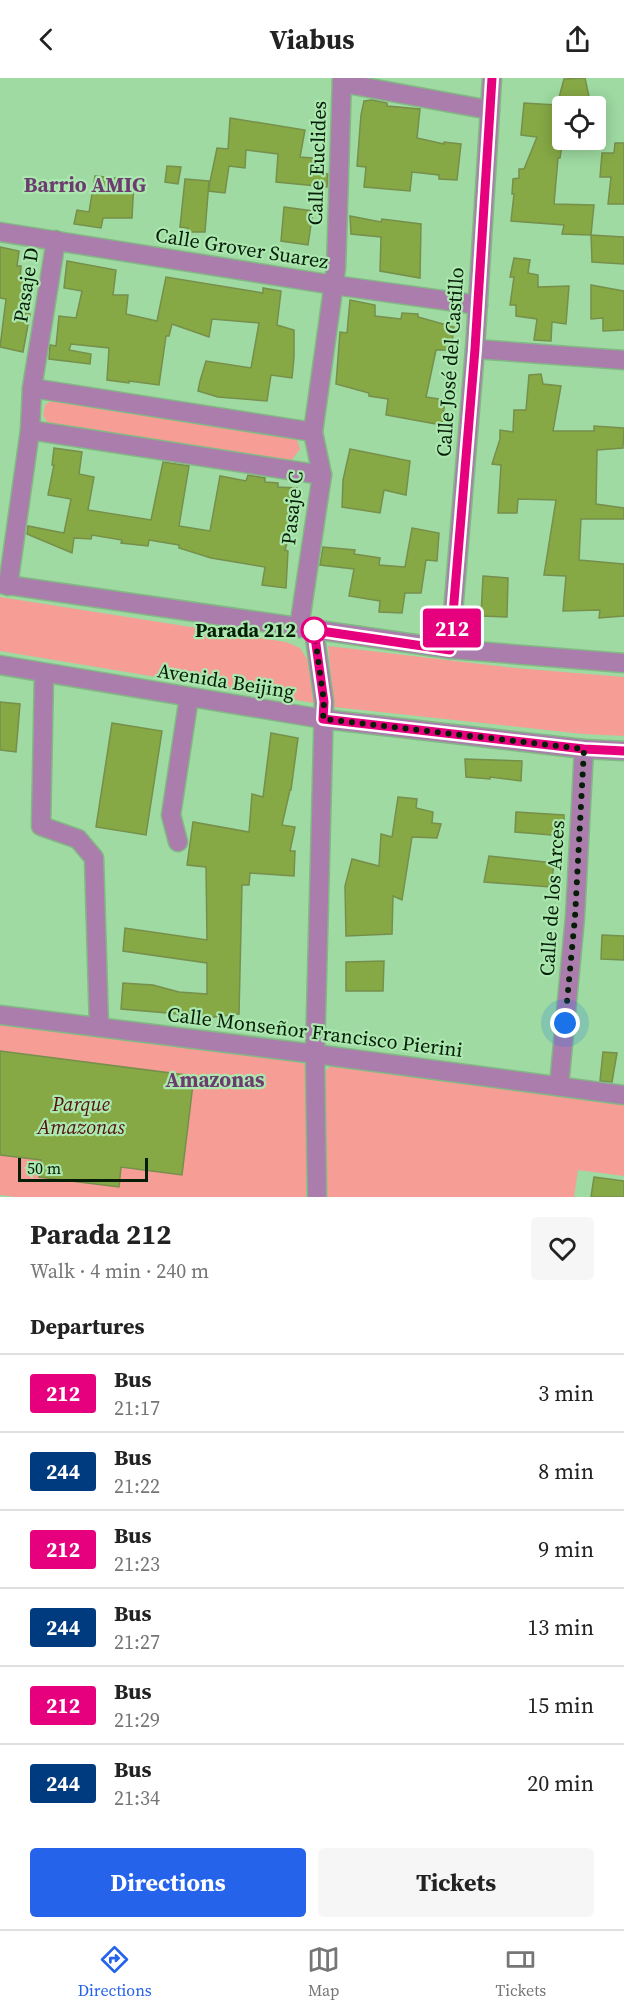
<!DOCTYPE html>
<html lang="en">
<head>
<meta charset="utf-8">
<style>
	body { margin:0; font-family:"Source Serif 4",serif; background:#f6f6f6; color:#222; height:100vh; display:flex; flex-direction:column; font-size:22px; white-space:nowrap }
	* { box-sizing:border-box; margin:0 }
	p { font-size:20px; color:#767676 }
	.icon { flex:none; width:33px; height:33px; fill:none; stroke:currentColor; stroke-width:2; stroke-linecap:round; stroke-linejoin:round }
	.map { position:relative; height:1119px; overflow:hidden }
	.panel { display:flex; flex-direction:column; background:#fff; flex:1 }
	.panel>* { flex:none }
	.badge { padding:0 12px; border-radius:4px; font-size:21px; line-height:39px }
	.tools { position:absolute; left:552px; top:18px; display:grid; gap:12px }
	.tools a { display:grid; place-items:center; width:54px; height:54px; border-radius:6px; background:#fff; box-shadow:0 3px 15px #0003; font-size:30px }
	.scale { position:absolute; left:18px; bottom:15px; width:130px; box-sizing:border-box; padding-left:6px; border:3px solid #061d08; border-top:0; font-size:16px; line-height:21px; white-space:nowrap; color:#061d08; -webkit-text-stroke:4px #abe7ae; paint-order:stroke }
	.you { position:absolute; width:30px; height:30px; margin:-15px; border:4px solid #fff; border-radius:50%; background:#1a73e8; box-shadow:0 0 0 9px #1a73e833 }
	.map>.badge { position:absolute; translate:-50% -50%; box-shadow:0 0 0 3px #fff }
	h2 { padding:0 30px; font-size:22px; line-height:54px }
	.round { display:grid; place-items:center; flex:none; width:63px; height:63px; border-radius:6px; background:#f6f6f6 }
	.headline { display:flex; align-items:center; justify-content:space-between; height:102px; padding:0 30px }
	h1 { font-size:28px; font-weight:700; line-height:45px }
	.cta { display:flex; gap:12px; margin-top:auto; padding:12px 30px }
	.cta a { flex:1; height:69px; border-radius:6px; background:#2563eb; color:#fff; font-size:24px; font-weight:700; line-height:69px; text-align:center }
	.cta a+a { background:#f6f6f6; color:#222 }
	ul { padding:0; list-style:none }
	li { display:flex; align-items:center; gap:18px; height:78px; padding:0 30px; border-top:2px solid #e0e0e0 }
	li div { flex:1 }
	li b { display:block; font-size:22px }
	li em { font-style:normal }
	li .badge { min-width:66px; font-weight:700; text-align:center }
	header { display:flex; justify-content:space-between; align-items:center; height:78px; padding:0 30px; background:#fff; font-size:27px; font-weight:700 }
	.tab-bar { display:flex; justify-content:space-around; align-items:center; height:84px; border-top:2px solid #e0e0e0; background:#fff; font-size:16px; color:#767676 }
	.tab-bar a { display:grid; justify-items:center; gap:3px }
	.tab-bar .active { color:#2563eb }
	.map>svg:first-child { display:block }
	.green { fill:#f69e96 }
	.building { fill:#86a845; stroke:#768f4b; stroke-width:1.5 }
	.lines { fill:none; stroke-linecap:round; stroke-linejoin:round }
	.minor-casing { stroke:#83b885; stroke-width:21 }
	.minor { stroke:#ab7dac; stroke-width:18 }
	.line-casing { stroke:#fff; stroke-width:14 }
	.line { stroke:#e6007e; stroke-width:9 }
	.walk { stroke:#061d08; stroke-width:6; stroke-dasharray:0 10.8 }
	.stop-dot { fill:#fff; stroke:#e6007e; stroke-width:3 }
	.labels { text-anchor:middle; stroke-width:4.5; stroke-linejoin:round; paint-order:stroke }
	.street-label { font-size:20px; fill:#061d08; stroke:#abe7ae }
	.stop-label { font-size:20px; font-weight:bold; fill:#061d08; stroke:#abe7ae; text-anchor:end }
	.park-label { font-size:20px; font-style:italic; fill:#531110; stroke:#abe7ae }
	.neighbourhood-label { font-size:21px; font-weight:bold; fill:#6d3c6f; stroke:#abe7ae }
</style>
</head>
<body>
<header><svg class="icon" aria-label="back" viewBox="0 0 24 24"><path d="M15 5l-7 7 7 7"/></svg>Viabus<svg class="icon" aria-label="share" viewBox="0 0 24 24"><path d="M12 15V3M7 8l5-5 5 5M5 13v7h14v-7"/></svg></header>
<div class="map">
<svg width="624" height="1119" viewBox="0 0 624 1119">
	<rect width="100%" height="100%" fill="#9edaa1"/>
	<g class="green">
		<polygon points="55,320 287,356 297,362 300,371 288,387 49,347 43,337 45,327"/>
		<polygon points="0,519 286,564 300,570 307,581 314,625 0,573"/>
		<polygon points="328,568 515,590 624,599 624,658 583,656 334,629"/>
		<polygon points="0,946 298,982 306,988 306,1119 16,1119 0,1117"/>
		<polygon points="332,987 624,1026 624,1098 578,1092 574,1119 325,1119 326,992"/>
	</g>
	<g class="building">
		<polygon points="585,0 591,28 562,28 562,68 560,80 558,80 554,126 594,127 591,157 562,156 564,147 511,143 514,116 512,116 513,101 519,100 519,91 524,91 537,59 521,57 524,25 557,27 564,1"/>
		<polygon points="372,22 387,25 387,28 420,31 417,60 444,66 444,64 461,66 457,102 439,101 439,97 412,94 410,113 364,109 366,89 357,88 361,37 364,23"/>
		<polygon points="230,40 305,52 300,79 313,80 314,95 328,96 327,109 276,104 278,76 246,72 245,90 229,88 225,115 208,113 217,70 228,71"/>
		<polygon points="615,65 624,65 624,126 608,126 611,99 600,99 602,75 614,75"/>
		<polygon points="167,88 181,89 178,106 165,104"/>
		<polygon points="95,98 134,102 132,140 103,140 101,150 74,146 77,132 89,134"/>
		<polygon points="185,101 209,103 205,154 188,154 188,150 180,149"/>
		<polygon points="284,129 313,133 308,167 281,163"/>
		<polygon points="350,138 381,144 382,141 421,146 420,200 380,193 381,159 351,156"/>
		<polygon points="591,157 624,159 624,186 592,184"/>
		<polygon points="0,169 19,173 17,188 21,188 20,202 29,204 26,235 30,236 23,274 0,269 6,221 0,220"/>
		<polygon points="514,180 530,182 528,195 538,197 538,209 569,208 566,246 552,244 551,263 534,262 537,241 516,238 516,227 510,227 514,199 510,199"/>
		<polygon points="67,183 116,192 113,217 128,217 126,236 157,243 166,199 263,215 263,210 281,213 277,247 294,252 294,279 292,300 271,297 267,323 218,319 198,313 200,303 206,283 251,290 259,245 212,241 209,259 172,246 169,258 166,258 159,307 129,303 129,305 107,302 109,270 71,266 69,272 91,276 90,286 49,281 50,267 56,268 59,238 76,240 82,213 64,210"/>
		<polygon points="591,207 624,213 624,252 603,253 603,240 591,241"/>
		<polygon points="350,222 375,227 375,238 401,241 402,235 418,236 418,239 454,249 451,272 436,272 426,319 445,322 442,347 386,337 388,321 369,318 369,315 336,306 340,254 347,255"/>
		<polygon points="541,296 543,306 561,308 553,353 594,353 594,348 624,350 623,370 597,372 596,426 624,430 624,441 581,441 579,482 624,486 624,538 599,540 600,532 563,533 566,498 544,497 556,422 518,421 517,435 498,435 501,387 492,386 500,361 500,352 513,354 514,332 526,332 529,297"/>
		<polygon points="54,370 82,374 79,396 94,399 88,432 151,442 163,384 189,388 179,448 210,453 220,398 246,403 248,397 265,400 265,404 278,405 278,409 297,410 294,442 285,472 288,473 286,510 262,507 265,489 211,480 179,470 179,467 149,462 148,468 121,465 122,462 92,457 91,461 74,460 72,475 27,456 28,448 64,455 71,421 48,417 54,387 52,387"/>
		<polygon points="350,371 410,383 406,417 384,412 380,435 342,429 343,402"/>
		<polygon points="412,450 439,455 437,483 426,482 421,515 405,515 402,535 379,534 380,523 349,518 354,491 320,487 323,469 355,472 354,476 380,480 379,487 405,489"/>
		<polygon points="483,498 508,500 507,539 481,538"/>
		<polygon points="0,624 20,626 16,674 0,672"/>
		<polygon points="112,645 162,653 146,757 96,749"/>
		<polygon points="271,655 298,660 291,712 290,712 282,747 295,749 290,773 295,773 294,798 250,795 249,807 242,807 239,936 197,941 179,939 179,936 121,931 123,905 153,907 179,914 207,916 207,885 123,873 125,850 207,862 206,789 187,787 193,744 249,754 252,716 263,719"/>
		<polygon points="465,681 522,683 521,703 490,699 490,701 466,699"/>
		<polygon points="398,719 417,721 416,730 433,734 432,745 441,746 437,760 412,759 402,822 393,818 392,856 346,858 345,808 352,781 379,788 381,756 392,759"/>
		<polygon points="516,734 564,737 564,758 515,754"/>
		<polygon points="489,778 554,785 551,809 484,804"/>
		<polygon points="602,857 624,858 624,882 601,881"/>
		<polygon points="384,883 383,913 346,913 346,884"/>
		<polygon points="0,973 194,998 182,1097 121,1089 119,1109 39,1099 41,1082 0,1077"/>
		<polygon points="603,974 617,975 612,1004 600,1003"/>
		<polygon points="594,1099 624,1103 624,1119 591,1119"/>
	</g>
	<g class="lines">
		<defs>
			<g id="minor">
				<polyline points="342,5 490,32"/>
				<polyline points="0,154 334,207 478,227"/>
				<polyline points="475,271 624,282"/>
				<polyline points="32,310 313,354"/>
				<polyline points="30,352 322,397"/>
				<polyline points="0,506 450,571 624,585"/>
				<polyline points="8,508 30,352 32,310 56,162"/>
				<polyline points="299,550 322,397 313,354 336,190 342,0"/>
				<polyline points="314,552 324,624 315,976 317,1119"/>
				<polyline points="450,571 475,271 492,0"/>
				<polyline points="0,587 323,641 584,671 624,673"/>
				<polyline points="44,596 41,748 78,761 94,780 99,949"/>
				<polyline points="178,764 171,737 189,619"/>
				<polyline points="0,937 315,976 624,1017"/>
				<polyline points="559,1008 575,839 584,671"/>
			</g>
		</defs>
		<use href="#minor" class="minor-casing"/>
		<use href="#minor" class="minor"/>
	</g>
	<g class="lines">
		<defs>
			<polyline id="line" points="492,0 475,271 450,572 314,552 324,624 323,641 584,671 624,673"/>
		</defs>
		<use href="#line" class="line-casing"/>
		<use href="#line" class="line"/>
		<polyline class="walk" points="314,552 324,624 323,641 584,671 575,839 565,945"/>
	</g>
	<circle class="stop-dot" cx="314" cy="552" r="12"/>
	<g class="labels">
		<g class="street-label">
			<text transform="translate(317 85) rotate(-88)" y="7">Calle Euclides</text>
			<text transform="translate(242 170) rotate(9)" y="7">Calle Grover Suarez</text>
			<text transform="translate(26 207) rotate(-81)" y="7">Pasaje D</text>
			<text transform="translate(450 284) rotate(-86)" y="7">Calle José del Castillo</text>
			<text transform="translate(292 430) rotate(-84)" y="7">Pasaje C</text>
			<text transform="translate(226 603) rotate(9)" y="7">Avenida Beijing</text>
			<text transform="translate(552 820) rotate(-86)" y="7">Calle de los Arces</text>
			<text transform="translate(315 954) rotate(7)" y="7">Calle Monseñor Francisco Pierini</text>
		</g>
		<g class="stop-label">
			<text x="296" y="559">Parada 212</text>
		</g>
		<g class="park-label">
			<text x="81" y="1033">Parque<tspan x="81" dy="23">Amazonas</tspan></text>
		</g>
		<g class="neighbourhood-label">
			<text x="85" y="114">Barrio AMIG</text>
			<text x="215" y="1009">Amazonas</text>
		</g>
	</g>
</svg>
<div class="tools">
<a><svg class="icon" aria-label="locate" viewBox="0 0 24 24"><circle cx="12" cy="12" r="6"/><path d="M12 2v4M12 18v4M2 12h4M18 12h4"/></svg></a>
</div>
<div class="scale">50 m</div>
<div class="you" style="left:565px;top:945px"></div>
<b class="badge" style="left:452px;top:550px;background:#e6007e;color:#fff">212</b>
</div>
<section class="panel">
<div class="headline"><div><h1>Parada 212</h1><p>Walk · 4 min · 240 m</p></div><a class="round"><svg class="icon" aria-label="heart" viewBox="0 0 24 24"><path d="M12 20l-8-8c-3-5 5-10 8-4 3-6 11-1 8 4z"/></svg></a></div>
<h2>Departures</h2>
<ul>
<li><span class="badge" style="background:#e6007e;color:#fff">212</span><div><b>Bus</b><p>21:17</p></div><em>3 min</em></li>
<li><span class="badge" style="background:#003b80;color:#fff">244</span><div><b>Bus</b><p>21:22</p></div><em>8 min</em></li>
<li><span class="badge" style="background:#e6007e;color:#fff">212</span><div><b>Bus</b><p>21:23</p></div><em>9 min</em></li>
<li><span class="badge" style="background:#003b80;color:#fff">244</span><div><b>Bus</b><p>21:27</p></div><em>13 min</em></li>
<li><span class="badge" style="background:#e6007e;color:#fff">212</span><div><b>Bus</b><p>21:29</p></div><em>15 min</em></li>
<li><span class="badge" style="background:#003b80;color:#fff">244</span><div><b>Bus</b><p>21:34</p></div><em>20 min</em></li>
</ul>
<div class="cta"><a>Directions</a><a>Tickets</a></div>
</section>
<nav class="tab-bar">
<a class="active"><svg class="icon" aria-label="directions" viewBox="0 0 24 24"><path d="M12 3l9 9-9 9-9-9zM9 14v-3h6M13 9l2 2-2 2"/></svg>Directions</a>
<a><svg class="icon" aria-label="map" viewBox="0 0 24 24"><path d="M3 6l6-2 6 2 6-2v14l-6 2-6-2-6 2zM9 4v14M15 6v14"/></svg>Map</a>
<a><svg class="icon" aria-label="tickets" viewBox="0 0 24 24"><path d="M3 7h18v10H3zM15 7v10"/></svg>Tickets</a>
</nav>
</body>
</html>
